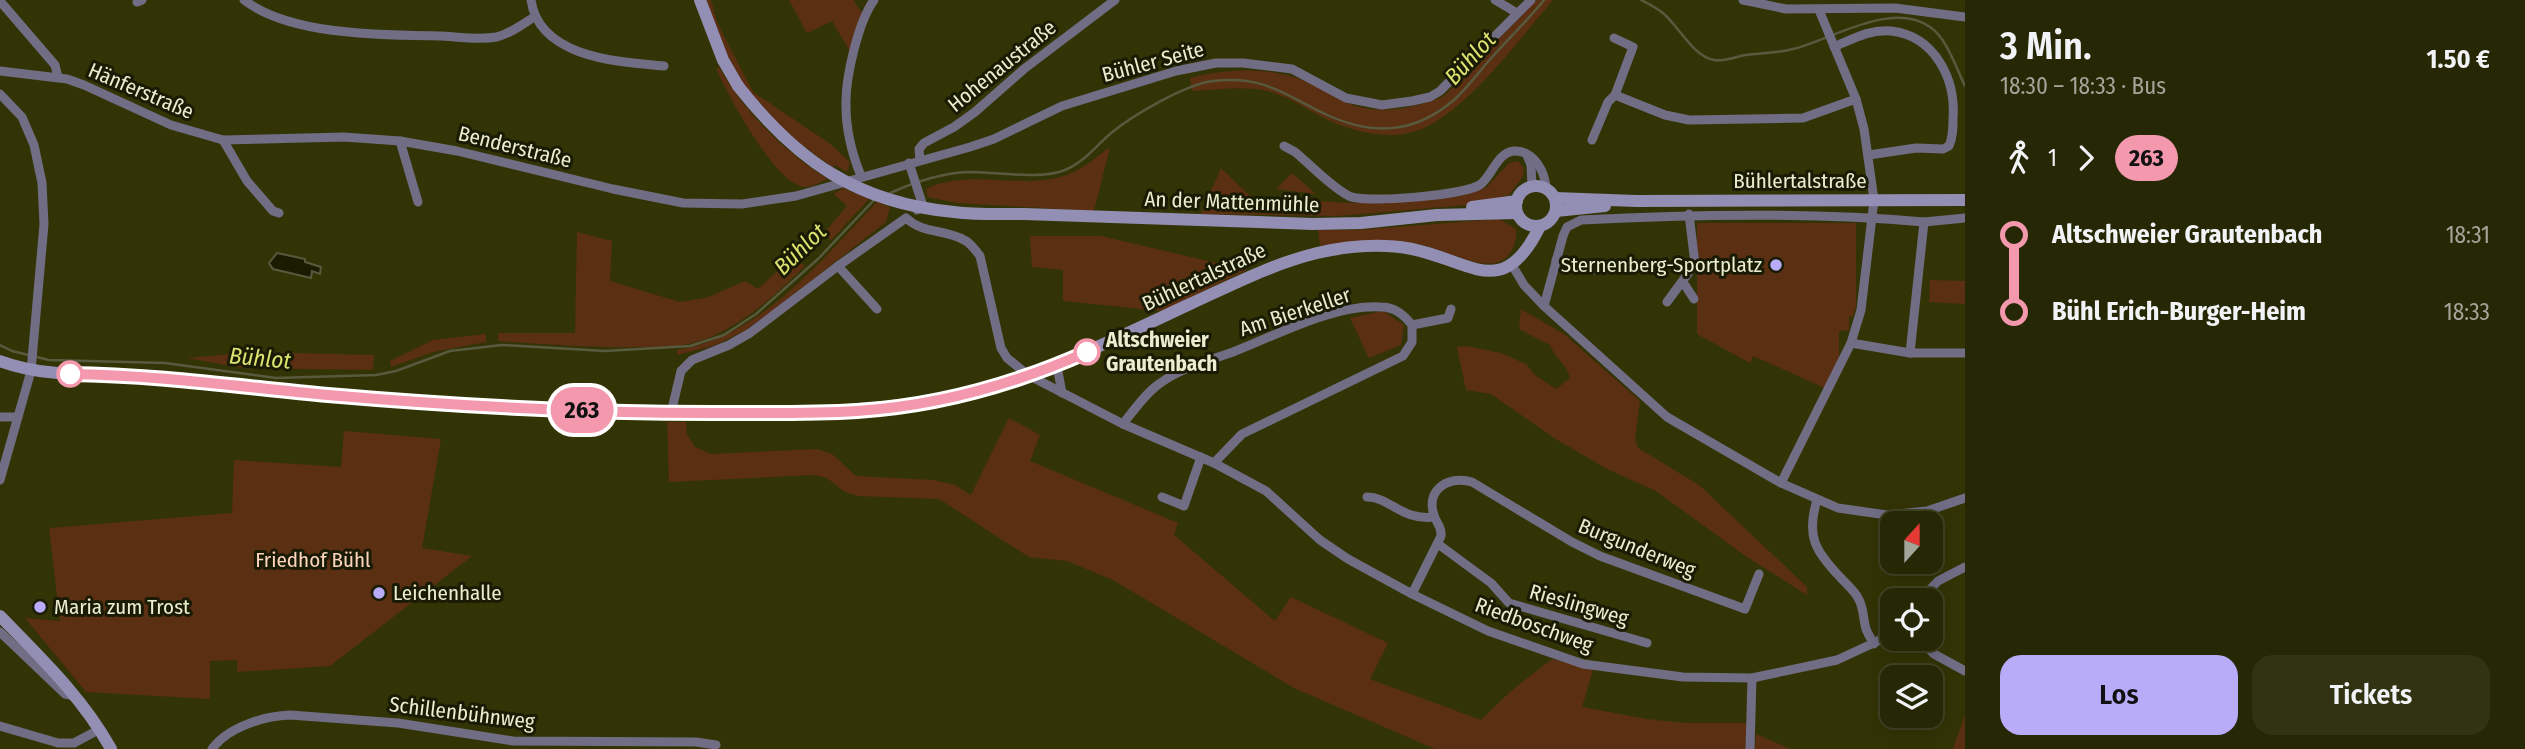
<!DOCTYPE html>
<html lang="de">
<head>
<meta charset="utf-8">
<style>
	body { margin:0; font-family:"Fira Sans Condensed",sans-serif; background:#323313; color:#f1f3f6; height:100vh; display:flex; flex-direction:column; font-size:26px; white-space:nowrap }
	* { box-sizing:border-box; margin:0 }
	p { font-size:23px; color:#a4a59a }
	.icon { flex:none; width:38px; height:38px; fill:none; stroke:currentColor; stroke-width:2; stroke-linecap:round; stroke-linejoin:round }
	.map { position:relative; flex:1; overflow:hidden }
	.drawer { display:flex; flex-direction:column; background:#262704; width:560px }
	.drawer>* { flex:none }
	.badge { padding:0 14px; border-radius:23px; font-size:24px; line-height:46px }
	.needle { width:46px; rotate:21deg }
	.fabs { position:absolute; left:1880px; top:511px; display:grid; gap:14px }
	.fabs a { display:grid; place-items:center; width:63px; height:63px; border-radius:14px; background:#262704; box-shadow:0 4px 18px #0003,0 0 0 2px #424426; font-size:35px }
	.map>.badge { position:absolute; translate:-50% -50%; box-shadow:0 0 0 4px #fff }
	.legs { display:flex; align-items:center; gap:10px; height:77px; padding:0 35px; font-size:23px }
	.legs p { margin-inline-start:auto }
	.head { display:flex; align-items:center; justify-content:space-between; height:119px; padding:0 35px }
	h1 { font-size:38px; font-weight:600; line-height:52px }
	.action { display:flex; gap:14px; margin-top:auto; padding:14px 35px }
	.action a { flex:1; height:80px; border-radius:21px; background:#b8abf7; color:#111; font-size:28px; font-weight:600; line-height:80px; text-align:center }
	.action a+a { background:#323313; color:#f1f3f6 }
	ul { padding:0 35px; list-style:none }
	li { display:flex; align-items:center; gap:24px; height:77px; font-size:26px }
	li i { display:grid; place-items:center; width:10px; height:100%; margin:0 9px; background:currentColor }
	li i::after { content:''; width:18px; height:18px; margin:-9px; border:5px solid; border-radius:50%; background:#262704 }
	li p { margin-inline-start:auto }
	li:first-child i { background:linear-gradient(#0000 50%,currentColor 0) }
	li:last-child i { background:linear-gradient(currentColor 50%,#0000 0) }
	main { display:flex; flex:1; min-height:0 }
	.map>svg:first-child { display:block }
	.green { fill:#5a2f12 }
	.water { fill:#1a1b01; stroke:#585a3e; stroke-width:2 }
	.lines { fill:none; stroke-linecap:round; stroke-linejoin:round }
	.stream { stroke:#585a3e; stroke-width:2.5 }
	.street { stroke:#706d85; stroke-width:9 }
	.secondary { stroke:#938eb3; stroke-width:12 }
	.secondary-bridge { stroke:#938eb3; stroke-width:12 }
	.line-1-casing { stroke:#fff; stroke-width:16 }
	.line-1 { stroke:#f498ae; stroke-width:10 }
	.poi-dot { fill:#b8abf7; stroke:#1a1b04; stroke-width:2.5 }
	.stop-1-dot { fill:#fff; stroke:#f498ae; stroke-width:3.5 }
	.labels { text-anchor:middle; stroke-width:6; stroke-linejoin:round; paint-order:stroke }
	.street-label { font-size:21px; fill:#eaedce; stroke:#1a1b04 }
	.poi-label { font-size:21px; fill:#eaedce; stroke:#1a1b04; text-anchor:start }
	.stop-label { font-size:21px; font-weight:bold; fill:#eaedce; stroke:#1a1b04; text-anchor:start }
	.park-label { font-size:21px; fill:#fdd4bc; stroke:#1a1b04 }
	.water-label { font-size:23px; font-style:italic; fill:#dee46f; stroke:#1a1b04 }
</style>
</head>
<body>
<main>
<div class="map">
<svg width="1965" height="749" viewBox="0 0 1965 749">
	<rect width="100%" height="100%" fill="#333405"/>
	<g class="green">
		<path d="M706,0H711L717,22L753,92L829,143L850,162L847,172L835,165L833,167C791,139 749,103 728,57C720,38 713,19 706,0Z"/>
		<polygon points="789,0 853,0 863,14 851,53 832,21 807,33"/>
		<path d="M1536,0H1553C1519,39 1460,122 1409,133C1386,138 1362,133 1340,125C1318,117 1299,102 1277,94C1251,84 1219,90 1192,91L1190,78C1224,69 1263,67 1297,78C1313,84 1329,94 1345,102C1376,116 1414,109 1444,96Z"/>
		<path d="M719,67C744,112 784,152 828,179C822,181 813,187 807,187C776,188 728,94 716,69Z"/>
		<path d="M1110,147L1094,211L957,203L928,197L926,189C969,168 1020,190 1064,176C1082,170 1095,158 1110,147Z"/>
		<polygon points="1518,161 1524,168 1523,176 1509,195 1468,205 1337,216 1201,214 1221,168 1248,194 1257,198 1352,203 1473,192 1487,187 1509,163"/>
		<polygon points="1292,173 1316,194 1276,189"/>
		<polygon points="843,188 869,199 831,240 824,233 847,206 834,194"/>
		<path d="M877,202L890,207L886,222L766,316L744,331L716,345L677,355V350C761,337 821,260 877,202Z"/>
		<path d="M1499,219L1516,229C1517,243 1512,258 1496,263C1476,268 1439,247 1417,244C1384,238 1353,240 1320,246L1318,230H1358Z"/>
		<polygon points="1697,223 1856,223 1856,307 1853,316 1849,317 1849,330 1839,331 1839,361 1825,388 1753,356 1750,363 1697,334"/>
		<path d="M577,232L612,241L610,281L680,302L706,298L745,281L758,289L793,257L805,266C773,297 739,329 696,342C680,347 660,347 643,347C594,348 546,344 498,341V333H575Z"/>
		<polygon points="1030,236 1101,236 1247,270 1162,311 1063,301 1063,270 1032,267"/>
		<polygon points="1930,280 1965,281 1965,304 1929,302"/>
		<path d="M1521,309L1564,334L1640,401L1635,438L1638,448L1699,485L1807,587V595L1744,555L1656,491L1607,469L1554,438L1491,394L1466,390L1457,347L1466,346L1501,353L1526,364L1535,375L1556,389L1570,378C1566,363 1556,360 1550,345L1519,329Z"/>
		<polygon points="1383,311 1404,325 1401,345 1369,358 1350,318"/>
		<polygon points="486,334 486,342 433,352 391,367 390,361 433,340"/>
		<polygon points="254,352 374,355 373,370 243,368 187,358"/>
		<polygon points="1009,418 1040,435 1030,461 1178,523 1174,535 1275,621 1291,597 1388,643 1370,679 1481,720 1511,691 1552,659 1593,670 1582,707 1647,719 1685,723 1747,723 1746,749 1435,749 1294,688 1113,580 1067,561 1029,557 939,499 858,496 845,492 827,478 814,475 669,482 667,422 686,422 687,434 695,447 711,454 817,449 832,454 856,476 933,480 955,485 971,495"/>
		<polygon points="344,431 441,439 422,548 472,556 330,666 237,672 237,660 210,661 210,699 86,692 25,618 60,621 49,528 232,513 234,460 341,467"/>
		<polygon points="1965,715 1965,749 1953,749"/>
		<polygon points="1756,734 1790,749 1755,749"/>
	</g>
	<polygon class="water" points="277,253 305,259 305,262 321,267 320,274 312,271 311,278 273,269 269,263"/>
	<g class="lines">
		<g class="stream">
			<path d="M1641,0C1649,4 1657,8 1664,14C1679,27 1693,56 1714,60C1724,62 1735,57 1745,55C1761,53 1777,53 1793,49C1831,40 1891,0 1930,27C1947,38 1956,68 1965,86"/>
			<path d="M888,194C914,182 940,173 969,172C995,172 1042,180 1065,170C1083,163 1095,147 1110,134C1131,116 1186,84 1213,81C1262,75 1282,93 1323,113C1371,136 1414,135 1455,99C1469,86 1481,69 1494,55C1510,37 1529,19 1544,0"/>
			<polyline points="0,345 12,351 49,360 165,363 276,378 376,375 396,371 450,351 502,345 605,351 690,346 724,335 756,314 818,259 875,199"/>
		</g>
		<g class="street">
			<path d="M244,0C291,36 384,35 442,36C459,37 479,40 496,37C510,34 523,24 534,17"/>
			<path d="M531,0C539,58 619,62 664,66"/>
			<polyline points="1495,0 1517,13"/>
			<polyline points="1743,0 1786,9 1895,8 1965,17"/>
			<polyline points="0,1 55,65 58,77"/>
			<polyline points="137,2 142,0"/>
			<polyline points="1614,38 1633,47 1615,95"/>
			<path d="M1834,47C1853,39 1870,29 1891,31C1935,36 1956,79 1953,119C1953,128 1953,137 1949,146L1943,149L1916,148L1869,155"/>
			<polyline points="0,71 67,79 84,85 171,125 223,140 344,137 400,141 457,151 613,189 683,203 742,204 796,196 970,147 994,139 1062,106 1176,71 1216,63 1243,63 1292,69 1346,98 1382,105 1412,101 1430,97 1440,91 1531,0"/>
			<polyline points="0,94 22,117 34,145 42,183 44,224 31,371 0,480"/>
			<polyline points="223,140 247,181 273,211 279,213"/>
			<polyline points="1592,140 1608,102 1615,95 1665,115 1689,120 1803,118 1856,99"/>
			<polyline points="400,141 418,202"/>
			<path d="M1284,146L1295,152C1311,165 1331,187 1349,196C1364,204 1468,195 1481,184C1492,175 1498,152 1514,151C1534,150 1545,172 1546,188"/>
			<polyline points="1527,155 1531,165 1532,186"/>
			<polyline points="920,160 919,149 924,143 954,127 975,112 1024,69 1115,0"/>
			<polyline points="909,163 922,203 917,210"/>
			<path d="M861,176C852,154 846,130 846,106C845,79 858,22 874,0"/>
			<polyline points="1924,222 1965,218"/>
			<polyline points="1556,260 1594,270 1627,269"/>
			<polyline points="1512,265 1524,285 1544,306 1667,417 1781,483 1838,508 1887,515 1927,511 1965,498"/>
			<polyline points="838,266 877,309"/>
			<polyline points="1683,282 1694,299"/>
			<polyline points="1667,302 1695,264 1689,214"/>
			<path d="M1544,306L1563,236L1567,227L1581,220C1695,214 1810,212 1924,222L1910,353"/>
			<polyline points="1412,325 1448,318 1451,309"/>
			<polyline points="1851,343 1910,353 1965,353"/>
			<polyline points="1057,366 1062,393"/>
			<path d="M671,413L681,371L692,360L729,345L750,333L838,266L906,218C923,234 945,229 964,240C971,243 975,250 980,256L1001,348L1007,358L1028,375L1123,424L1214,463L1266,491L1320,540L1348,559L1412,594L1488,631L1583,664L1683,677L1752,678L1837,660L1878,641L1892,630"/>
			<polyline points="0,417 18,417"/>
			<path d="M1123,424C1134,410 1145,394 1159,384C1180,368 1208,361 1233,352C1277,335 1334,304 1381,307C1395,307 1404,315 1412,325V342L1403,356L1242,434L1214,463"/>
			<polyline points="1781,483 1851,343 1861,310 1874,200 1864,129 1856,99 1819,10"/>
			<polyline points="1162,497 1184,506 1201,457"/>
			<path d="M1367,497C1390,497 1401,521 1434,517"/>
			<path d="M1817,500C1806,536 1815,551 1840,577C1846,584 1854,590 1858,598C1864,607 1863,619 1866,629C1868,634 1871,639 1874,644"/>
			<polyline points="1438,544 1491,583 1509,603 1647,643"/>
			<path d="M1412,594L1441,536C1442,526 1436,523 1434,515C1425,489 1450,475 1472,482L1572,542L1600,556L1745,609L1759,574"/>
			<polyline points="1920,600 1938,581 1965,567"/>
			<polyline points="0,632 65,694 75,696"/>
			<polyline points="1919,639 1934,654 1965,671"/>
			<polyline points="0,726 58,743 74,743 100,729"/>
			<path d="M212,749C228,727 264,716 290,715L398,723L513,741L696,742L716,745"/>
			<polyline points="1750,749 1752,678"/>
		</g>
		<g class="secondary">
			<polyline points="700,0 723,60 738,86"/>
			<circle cx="1536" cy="206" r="20"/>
			<polyline points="1555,198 1636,201 1965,200"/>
			<polyline points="1472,207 1517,201"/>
			<polyline points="1556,211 1605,206"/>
			<polyline points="1024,214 1313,224 1361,223 1437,215 1517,213"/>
			<path d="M0,361C51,380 106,372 159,377C215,382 271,390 327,395C457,406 589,414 720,413C803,412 886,413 967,393C1046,374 1117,338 1190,304C1232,285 1272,264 1317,253C1348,246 1380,243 1412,249C1471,261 1503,302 1540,226"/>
			<path d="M0,616C41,658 83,698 111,749"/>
		</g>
		<path class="secondary-bridge" d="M738,86C797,161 857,203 954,212C977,215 1001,214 1024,214"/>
	</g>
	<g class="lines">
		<defs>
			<path id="line-1" d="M70,374C156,375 242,387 328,395C456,406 585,413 714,413C762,413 810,414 857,411C936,406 1015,384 1087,352"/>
		</defs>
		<use href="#line-1" class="line-1-casing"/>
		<use href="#line-1" class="line-1"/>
	</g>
	<g class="poi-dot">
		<circle cx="1776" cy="265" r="7"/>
		<circle cx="379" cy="593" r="7"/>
		<circle cx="40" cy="607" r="7"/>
	</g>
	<g class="stop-1-dot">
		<circle cx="1087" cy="352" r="12"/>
		<circle cx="70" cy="374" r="12"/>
	</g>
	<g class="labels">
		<g class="street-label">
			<text transform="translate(1153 62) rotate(-15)" y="7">Bühler Seite</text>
			<text transform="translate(1002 66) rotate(-39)" y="7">Hohenaustraße</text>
			<text transform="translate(141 91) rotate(23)" y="7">Hänferstraße</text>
			<text transform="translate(515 147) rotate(14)" y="7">Benderstraße</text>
			<text x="1800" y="188">Bühlertalstraße</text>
			<text transform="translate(1232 202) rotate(2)" y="7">An der Mattenmühle</text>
			<text transform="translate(1204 277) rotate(-25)" y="7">Bühlertalstraße</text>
			<text transform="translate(1295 312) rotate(-18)" y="7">Am Bierkeller</text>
			<text transform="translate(1637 548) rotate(22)" y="7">Burgunderweg</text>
			<text transform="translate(1579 605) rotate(16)" y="7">Rieslingweg</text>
			<text transform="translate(1534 625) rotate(20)" y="7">Riedboschweg</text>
			<text transform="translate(462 713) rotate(7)" y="7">Schillenbühnweg</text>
		</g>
		<g class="poi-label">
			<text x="1762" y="272" text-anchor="end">Sternenberg-Sportplatz</text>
			<text x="393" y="600">Leichenhalle</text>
			<text x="54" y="614">Maria zum Trost</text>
		</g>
		<g class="stop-label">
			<text x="1106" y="347">Altschweier<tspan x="1106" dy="24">Grautenbach</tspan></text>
		</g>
		<g class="park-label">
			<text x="313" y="567">Friedhof Bühl</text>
		</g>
		<g class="water-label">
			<text transform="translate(1470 58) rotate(-47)" y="8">Bühlot</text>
			<text transform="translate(800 249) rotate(-44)" y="8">Bühlot</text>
			<text transform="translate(260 358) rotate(5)" y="8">Bühlot</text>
		</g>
	</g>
</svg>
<div class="fabs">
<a><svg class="needle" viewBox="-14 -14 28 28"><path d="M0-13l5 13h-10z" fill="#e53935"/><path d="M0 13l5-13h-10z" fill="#a4a59a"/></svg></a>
<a><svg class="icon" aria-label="locate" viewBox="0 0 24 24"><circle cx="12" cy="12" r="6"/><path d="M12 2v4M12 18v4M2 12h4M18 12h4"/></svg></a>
<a><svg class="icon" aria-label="layers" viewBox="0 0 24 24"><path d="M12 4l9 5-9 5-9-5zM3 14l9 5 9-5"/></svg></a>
</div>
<b class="badge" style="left:582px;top:410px;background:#f498ae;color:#111">263</b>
</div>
<section class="drawer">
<div class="head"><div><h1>3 Min.</h1><p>18:30 – 18:33 · Bus</p></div><b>1.50 €</b></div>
<div class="legs"><svg class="icon" aria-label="walk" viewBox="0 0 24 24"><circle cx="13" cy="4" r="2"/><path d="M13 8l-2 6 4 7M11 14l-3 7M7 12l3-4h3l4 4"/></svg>1<svg class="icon" aria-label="forward" viewBox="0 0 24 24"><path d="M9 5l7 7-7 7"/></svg><b class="badge" style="background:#f498ae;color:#111">263</b></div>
<ul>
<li><i style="color:#f498ae"></i><b>Altschweier Grautenbach</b><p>18:31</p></li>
<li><i style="color:#f498ae"></i><b>Bühl Erich-Burger-Heim</b><p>18:33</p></li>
</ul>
<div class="action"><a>Los</a><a>Tickets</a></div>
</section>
</main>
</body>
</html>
